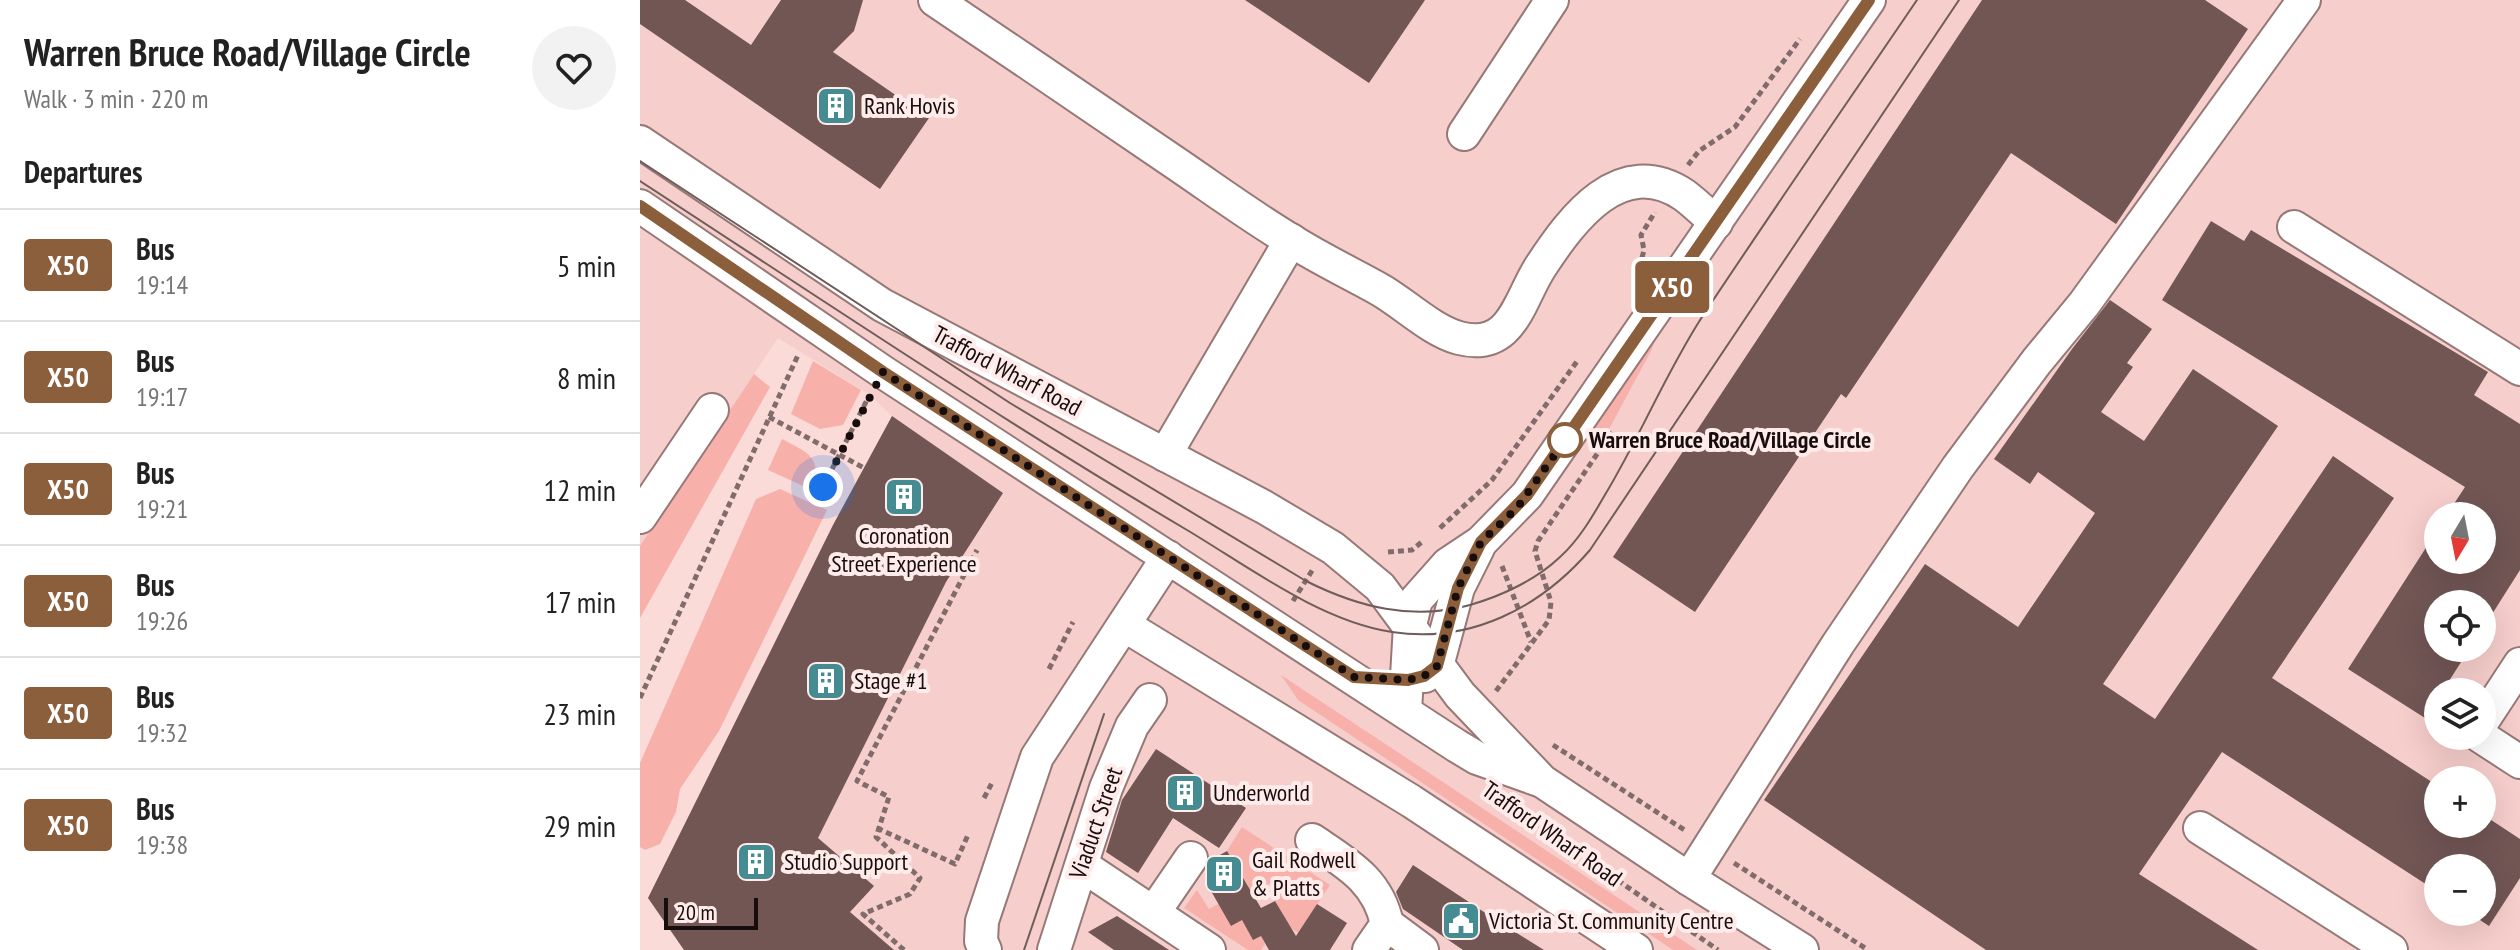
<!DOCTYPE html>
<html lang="en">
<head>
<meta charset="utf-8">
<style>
	body { margin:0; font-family:"PT Sans Narrow",sans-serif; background:#f2f2f2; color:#222; height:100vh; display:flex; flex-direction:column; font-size:30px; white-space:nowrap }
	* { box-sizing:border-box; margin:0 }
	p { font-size:26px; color:#767676 }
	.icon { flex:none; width:44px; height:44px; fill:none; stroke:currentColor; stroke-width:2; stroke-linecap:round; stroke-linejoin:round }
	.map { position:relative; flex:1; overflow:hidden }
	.sheet { display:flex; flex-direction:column; background:#fff; width:640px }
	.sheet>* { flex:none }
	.badge { padding:0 16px; border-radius:6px; font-size:28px; line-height:52px }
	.needle { width:52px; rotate:190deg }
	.fabs { position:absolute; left:1784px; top:502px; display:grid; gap:16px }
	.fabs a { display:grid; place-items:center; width:72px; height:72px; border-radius:50%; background:#fff; box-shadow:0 8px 32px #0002; font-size:40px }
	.scale { position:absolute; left:24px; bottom:20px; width:94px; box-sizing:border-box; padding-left:8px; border:4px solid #170d0c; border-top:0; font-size:22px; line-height:28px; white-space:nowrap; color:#170d0c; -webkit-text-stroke:6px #ffecea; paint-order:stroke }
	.you { position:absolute; width:40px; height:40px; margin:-20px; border:6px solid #fff; border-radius:50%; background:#1a73e8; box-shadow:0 0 0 12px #1a73e833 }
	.map>.badge { position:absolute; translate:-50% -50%; box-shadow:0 0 0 4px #fff }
	h2 { padding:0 24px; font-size:30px; line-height:72px }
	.round { display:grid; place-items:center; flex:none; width:84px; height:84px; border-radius:42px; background:#f2f2f2 }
	.head { display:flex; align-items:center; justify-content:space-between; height:136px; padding:0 24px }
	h1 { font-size:38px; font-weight:700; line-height:60px }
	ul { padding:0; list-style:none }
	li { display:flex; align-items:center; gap:24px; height:112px; padding:0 24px; border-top:2px solid #e0e0e0 }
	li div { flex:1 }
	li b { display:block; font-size:30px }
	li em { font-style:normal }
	li .badge { min-width:88px; font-weight:700; text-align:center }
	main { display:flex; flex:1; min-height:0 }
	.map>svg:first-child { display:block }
	.built { fill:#f6cecb; fill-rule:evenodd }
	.green { fill:#f8b0ab }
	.building { fill:#715654 }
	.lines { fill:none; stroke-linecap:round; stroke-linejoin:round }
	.minor-casing { stroke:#967977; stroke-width:36 }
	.path { stroke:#806c6a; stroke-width:5; stroke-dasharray:6 4; stroke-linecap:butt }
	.minor { stroke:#fff; stroke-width:32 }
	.tram { stroke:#705d5b; stroke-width:2 }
	.line-casing { stroke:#fff; stroke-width:18 }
	.line { stroke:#8b5e3c; stroke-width:12 }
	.walk { stroke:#170d0c; stroke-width:8; stroke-dasharray:0 14.4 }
	.stop-dot { fill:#fff; stroke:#8b5e3c; stroke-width:4 }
	.labels { text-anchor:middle; stroke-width:8; stroke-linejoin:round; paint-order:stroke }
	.poi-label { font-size:24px; fill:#170d0c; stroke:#ffecea; text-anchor:start }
	.street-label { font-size:24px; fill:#170d0c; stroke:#ffecea }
	.stop-label { font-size:24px; font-weight:bold; fill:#170d0c; stroke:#ffecea; text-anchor:start }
</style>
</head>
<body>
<main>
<section class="sheet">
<div class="head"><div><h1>Warren Bruce Road/Village Circle</h1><p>Walk · 3 min · 220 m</p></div><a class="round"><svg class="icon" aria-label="heart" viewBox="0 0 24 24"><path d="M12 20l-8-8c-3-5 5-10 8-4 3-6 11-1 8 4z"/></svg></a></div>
<h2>Departures</h2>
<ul>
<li><span class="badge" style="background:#8b5e3c;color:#fff">X50</span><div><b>Bus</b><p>19:14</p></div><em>5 min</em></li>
<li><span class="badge" style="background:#8b5e3c;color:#fff">X50</span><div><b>Bus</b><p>19:17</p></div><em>8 min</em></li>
<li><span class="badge" style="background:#8b5e3c;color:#fff">X50</span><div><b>Bus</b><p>19:21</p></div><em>12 min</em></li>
<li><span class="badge" style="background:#8b5e3c;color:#fff">X50</span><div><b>Bus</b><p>19:26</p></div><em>17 min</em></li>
<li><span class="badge" style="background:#8b5e3c;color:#fff">X50</span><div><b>Bus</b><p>19:32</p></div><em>23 min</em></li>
<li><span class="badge" style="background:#8b5e3c;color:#fff">X50</span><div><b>Bus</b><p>19:38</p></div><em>29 min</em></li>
</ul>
</section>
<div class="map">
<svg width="1880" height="950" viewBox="0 0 1880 950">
	<rect width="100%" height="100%" fill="#fbdbd8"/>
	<path class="built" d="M0,0H1880V950H44L8,898L193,525L252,416L230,395L138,338L0,546ZM1798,516H1842V560H1798ZM1798,604H1842V648H1798ZM1798,692H1842V736H1798ZM1798,780H1842V824H1798ZM1798,868H1842V912H1798Z"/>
	<g class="green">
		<polygon points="1017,335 1012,349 961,444 948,435"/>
		<polygon points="173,361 221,390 203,425 180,429 151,414"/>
		<polygon points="114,374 130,387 0,618 0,546"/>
		<path d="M142,439C169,453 183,458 172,490L128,470Z"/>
		<polygon points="140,489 187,510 79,731 40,789 36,812 20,844 5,850 0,847 0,763 116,499"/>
		<polygon points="641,675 1057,950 1033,950 658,700"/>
		<polygon points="602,827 690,885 658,933 651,928 635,901 640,898 631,883 612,892 587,851"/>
		<polygon points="557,890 569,909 578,904 604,919 613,940 621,936 625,944 621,950 608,950 544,908"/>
	</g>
	<g class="building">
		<polygon points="0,0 45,0 111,45 141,0 223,0 214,31 193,52 289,118 240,189 0,24"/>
		<polygon points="605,0 785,0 729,83"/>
		<polygon points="1342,0 1565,0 1608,29 1476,224 1371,153 1206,398 1201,394 1055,612 973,557"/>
		<polygon points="1571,221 1604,241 1611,230 1848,372 1834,395 1880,424 1880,570 1842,630 1842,604 1798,604 1798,648 1830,648 1802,692 1798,692 1798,698 1785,718 1708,669 1798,529 1798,560 1842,560 1842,516 1806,516 1825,487 1522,300"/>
		<polygon points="1470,300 1512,329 1487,363 1493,367 1461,412 1504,441 1553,369 1638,426 1463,684 1515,719 1693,456 1754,498 1632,678 1798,786 1798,824 1842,824 1842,814 1880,839 1880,878 1849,926 1828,912 1842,912 1842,868 1798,868 1798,892 1582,752 1499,874 1618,950 1346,950 1124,800 1285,564 1378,627 1455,513 1398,472 1390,484 1354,459 1432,349"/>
		<polygon points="252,416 363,493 306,582 178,838 234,886 210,912 254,950 44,950 8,898 193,525"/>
		<polygon points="516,749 606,808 579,848 533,818 498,873 466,852 482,800"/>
		<polygon points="587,851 621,908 635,901 656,936 677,904 707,923 690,950 629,950 621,936 613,940 602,920 591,926 567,884 571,882 565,871 569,861"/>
		<polygon points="773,865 859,922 904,950 823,950 763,909 756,892"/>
		<polygon points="477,916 529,950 474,950 448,932"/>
	</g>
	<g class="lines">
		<defs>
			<g id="minor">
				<path d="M295,0C374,53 452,106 531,160C571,187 610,216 652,241C679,258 708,272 737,288C763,302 790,330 819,338C873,352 879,299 901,266C932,219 980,153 1044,195C1055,203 1066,214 1076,223"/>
				<polyline points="824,134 912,0"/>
				<polyline points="0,142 242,305 624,507 693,548 740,587 820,695 902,781 1049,879 1162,950"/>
				<polyline points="0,206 243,372 817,746 837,758 899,780"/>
				<polyline points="1654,227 1880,369"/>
				<polyline points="525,455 651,240"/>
				<polyline points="0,517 72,410"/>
				<polyline points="484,625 771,801 996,950"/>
				<polyline points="785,676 797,666 818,588 838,548"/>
				<polyline points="765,711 770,625 776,600 808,564 841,542 887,495 1229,0"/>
				<polyline points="1842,722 1880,664"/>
				<polyline points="1840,736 1880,762"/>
				<polyline points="1560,828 1751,950"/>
				<path d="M672,840C706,863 738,880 747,924L729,950"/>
				<polyline points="443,866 569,950"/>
				<polyline points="1049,879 1198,644 1318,467 1397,361 1444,304 1664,0"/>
				<polyline points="514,912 551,858"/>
				<polyline points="747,924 782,950"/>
				<polyline points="345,950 341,941 342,921 397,757 528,557"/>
				<polyline points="414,950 466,788 492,726 510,700"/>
			</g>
		</defs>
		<use href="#minor" class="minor-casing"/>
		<g class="path">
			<polyline points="1048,165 1059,151 1095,127 1160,39"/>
			<polyline points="997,277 1004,250 1001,235 1015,212"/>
			<polyline points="129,417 224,468"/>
			<polyline points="183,487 228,398"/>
			<polyline points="800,528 852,480 938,360"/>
			<polyline points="748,552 772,550 783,541"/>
			<polyline points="862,566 891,642"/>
			<polyline points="653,601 673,569"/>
			<polyline points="409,669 433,622"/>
			<polyline points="856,691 909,620 911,602 895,551 898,541 972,432"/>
			<polyline points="0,698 159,353"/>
			<polyline points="913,745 1046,831"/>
			<polyline points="344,798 353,781"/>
			<polyline points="871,806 1078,950"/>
			<polyline points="237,828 315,864 328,835"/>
			<polyline points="1094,863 1228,950"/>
			<polyline points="264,950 223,914 270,894 280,878 236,837 249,797 217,781 337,550"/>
		</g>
		<use href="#minor" class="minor"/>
		<g class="tram">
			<path d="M0,161L370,403L666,581C718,607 772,621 830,605C861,596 896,580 920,557C941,538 955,512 969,488C1002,432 1027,371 1062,317C1132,211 1205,106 1277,0"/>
			<path d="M0,181C181,299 361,420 547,530C609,567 680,621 752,632C830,644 900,608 950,550L1319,0"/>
			<polyline points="384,950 464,714"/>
		</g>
	</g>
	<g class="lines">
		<defs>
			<polyline id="line" points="0,206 243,372 714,677 768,680 784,676 797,666 818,588 841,542 887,495 1229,0"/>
		</defs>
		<use href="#line" class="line-casing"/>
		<use href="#line" class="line"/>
		<polyline class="walk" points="183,487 243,372 714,677 768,680 784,676 797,666 818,588 841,542 877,508 925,440"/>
	</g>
	<defs>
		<symbol id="building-square" viewBox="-11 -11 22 22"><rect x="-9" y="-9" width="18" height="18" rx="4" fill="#448b92" stroke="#ffecea"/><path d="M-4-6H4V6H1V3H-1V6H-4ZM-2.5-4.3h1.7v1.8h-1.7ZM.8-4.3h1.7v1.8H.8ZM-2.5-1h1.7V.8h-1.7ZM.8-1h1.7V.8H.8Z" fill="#fff"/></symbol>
		<symbol id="civic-square" viewBox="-11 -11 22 22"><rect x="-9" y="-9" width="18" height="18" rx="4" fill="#448b92" stroke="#ffecea"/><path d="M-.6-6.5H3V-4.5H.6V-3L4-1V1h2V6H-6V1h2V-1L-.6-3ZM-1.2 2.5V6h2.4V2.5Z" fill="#fff"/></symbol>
	</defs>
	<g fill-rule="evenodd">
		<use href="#building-square" x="174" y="84" width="44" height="44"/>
		<use href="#building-square" x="242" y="475" width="44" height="44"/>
		<use href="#building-square" x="164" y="659" width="44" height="44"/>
		<use href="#building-square" x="523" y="771" width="44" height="44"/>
		<use href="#building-square" x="94" y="840" width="44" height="44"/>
		<use href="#building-square" x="562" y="852" width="44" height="44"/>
		<use href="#civic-square" x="799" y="899" width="44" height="44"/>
	</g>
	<circle class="stop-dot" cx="925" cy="440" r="16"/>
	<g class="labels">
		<g class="poi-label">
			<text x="224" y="114">Rank Hovis</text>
			<text x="264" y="544" text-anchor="middle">Coronation<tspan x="264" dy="28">Street Experience</tspan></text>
			<text x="214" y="689">Stage #1</text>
			<text x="573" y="801">Underworld</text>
			<text x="612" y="868">Gail Rodwell<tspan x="612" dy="28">&amp; Platts</tspan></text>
			<text x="144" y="870">Studio Support</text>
			<text x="849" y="929">Victoria St. Community Centre</text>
		</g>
		<g class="street-label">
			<text transform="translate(367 371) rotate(28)" y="8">Trafford Wharf Road</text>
			<text transform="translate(456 823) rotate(-71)" y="8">Viaduct Street</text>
			<text transform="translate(912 834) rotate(35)" y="8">Trafford Wharf Road</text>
		</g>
		<g class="stop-label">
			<text x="949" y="448">Warren Bruce Road/Village Circle</text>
		</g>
	</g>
</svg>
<div class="fabs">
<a><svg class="needle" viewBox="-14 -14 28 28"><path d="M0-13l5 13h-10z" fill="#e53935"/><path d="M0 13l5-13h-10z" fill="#767676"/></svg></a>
<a><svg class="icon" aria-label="locate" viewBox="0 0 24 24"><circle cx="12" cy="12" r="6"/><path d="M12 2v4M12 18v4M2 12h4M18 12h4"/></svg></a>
<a><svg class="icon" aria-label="layers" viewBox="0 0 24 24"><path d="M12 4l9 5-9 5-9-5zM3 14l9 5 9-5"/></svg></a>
<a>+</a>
<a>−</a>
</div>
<div class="scale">20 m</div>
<div class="you" style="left:183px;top:487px"></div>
<b class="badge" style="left:1032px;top:287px;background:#8b5e3c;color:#fff">X50</b>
</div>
</main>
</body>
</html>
